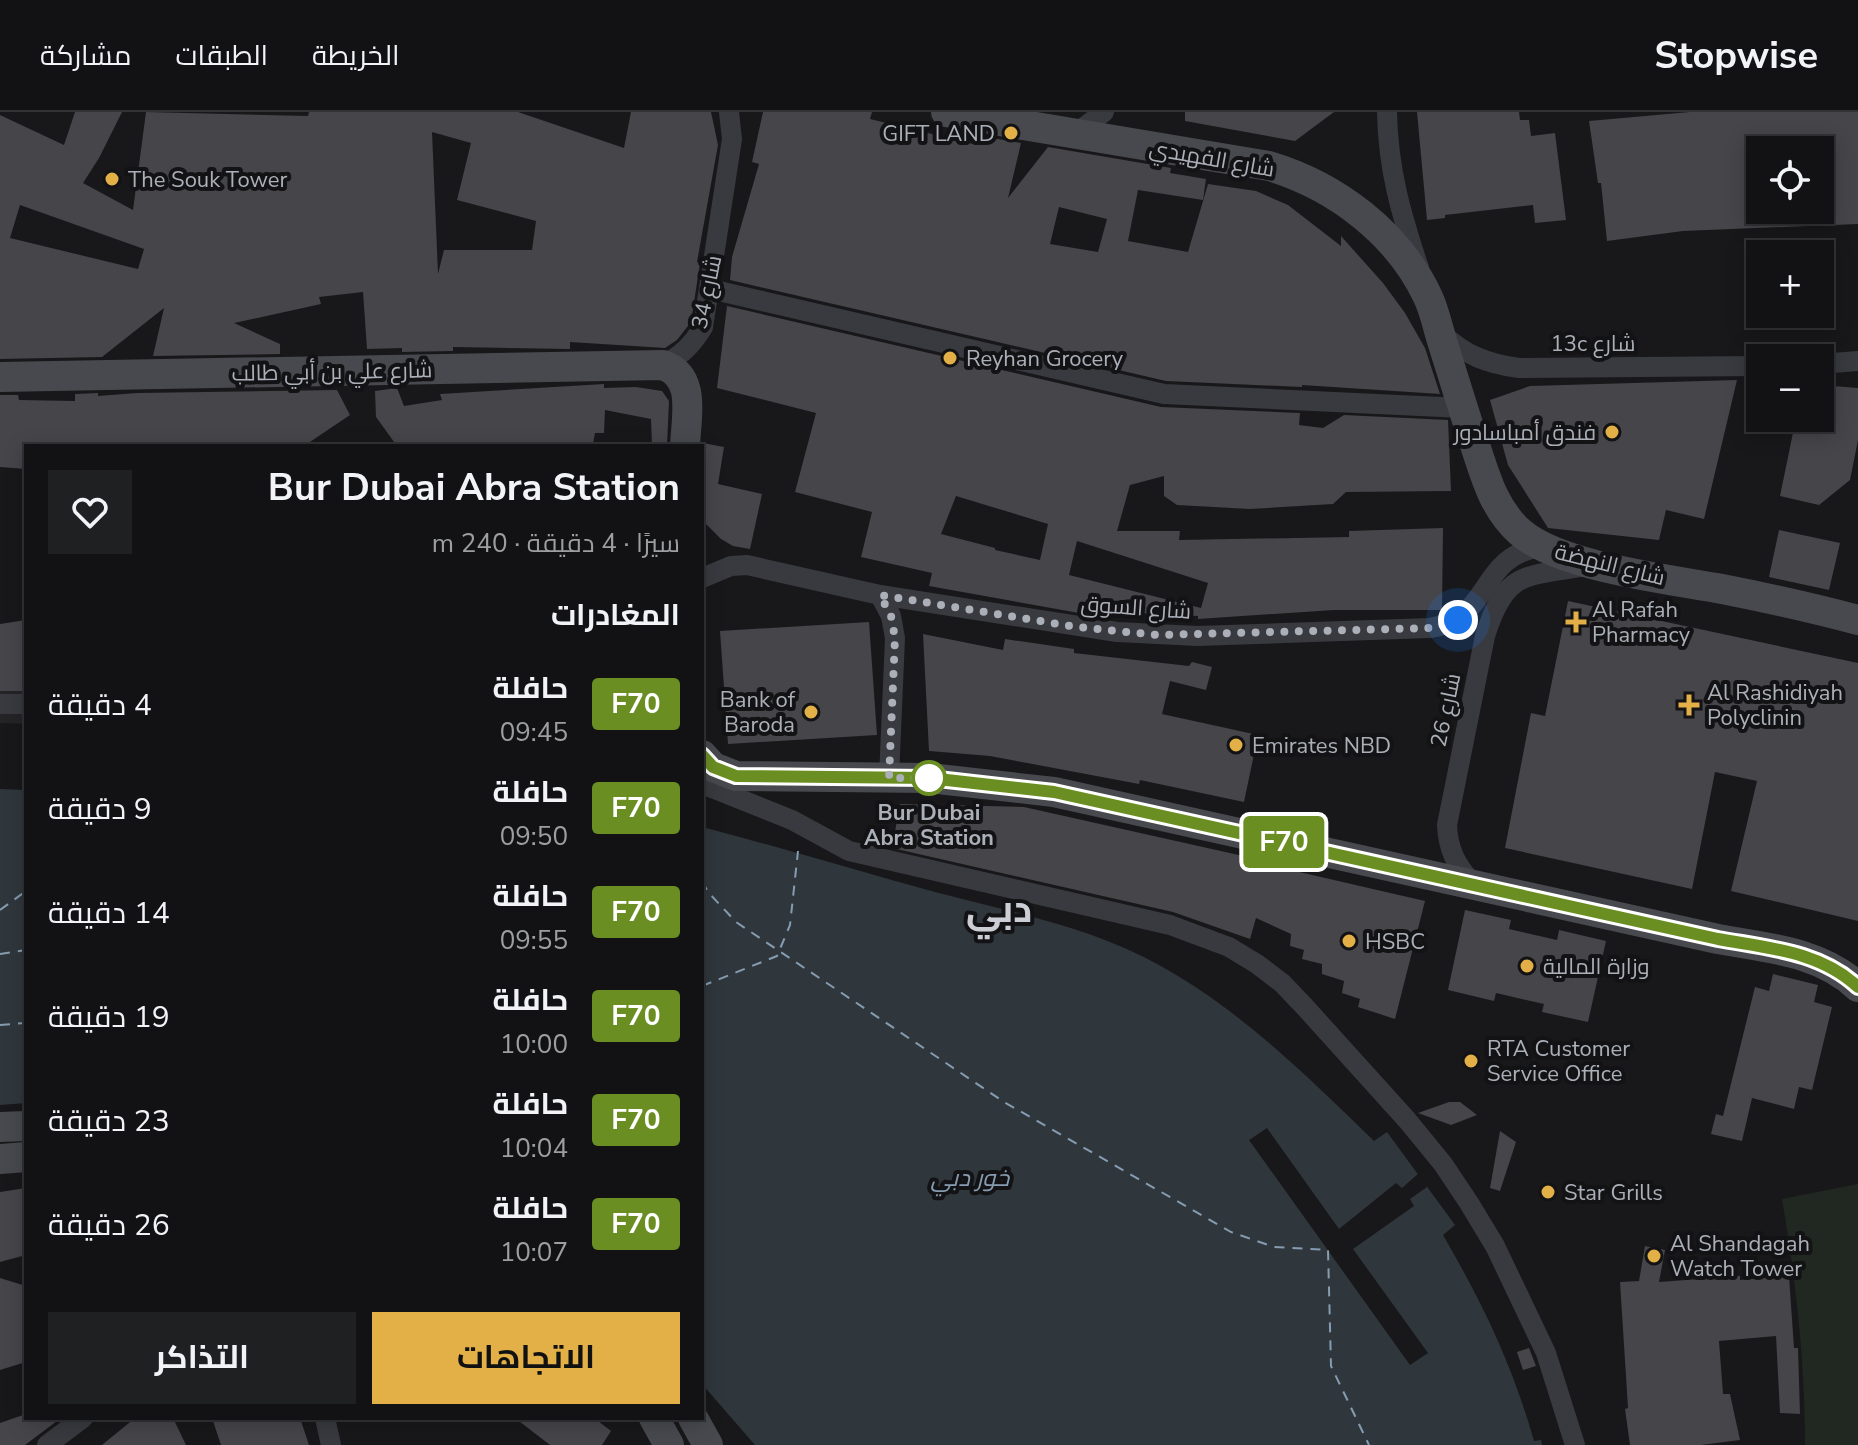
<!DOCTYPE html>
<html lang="ar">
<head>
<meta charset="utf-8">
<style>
	body { margin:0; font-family:"Nunito Sans",Cairo,sans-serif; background:#1f2022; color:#f1f3f6; direction:rtl; height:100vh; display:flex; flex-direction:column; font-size:30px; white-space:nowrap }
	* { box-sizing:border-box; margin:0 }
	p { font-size:26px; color:#9c9ea0 }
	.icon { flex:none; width:44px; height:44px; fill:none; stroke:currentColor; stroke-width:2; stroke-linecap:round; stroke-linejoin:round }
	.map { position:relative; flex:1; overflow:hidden; direction:ltr }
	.drawer { position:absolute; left:24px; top:332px; width:680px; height:976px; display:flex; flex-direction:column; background:#121214; border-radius:0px; box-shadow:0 4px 20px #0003,0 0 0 2px #313234; direction:rtl }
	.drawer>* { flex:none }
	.badge { padding:0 16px; border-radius:6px; font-size:28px; line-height:52px }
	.tools { position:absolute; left:1746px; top:24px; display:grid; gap:16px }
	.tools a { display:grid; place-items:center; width:88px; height:88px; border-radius:0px; background:#121214; box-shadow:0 4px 20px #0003,0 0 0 2px #313234; font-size:40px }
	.you { position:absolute; width:40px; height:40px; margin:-20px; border:6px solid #fff; border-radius:50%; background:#1a73e8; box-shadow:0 0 0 12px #1a73e833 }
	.map>.badge { position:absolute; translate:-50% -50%; box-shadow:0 0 0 4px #fff }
	h2 { padding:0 24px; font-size:30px; line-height:72px }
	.round { display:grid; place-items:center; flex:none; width:84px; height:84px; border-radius:0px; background:#1f2022 }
	.headline { display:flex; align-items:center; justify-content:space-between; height:136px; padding:0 24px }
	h1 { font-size:38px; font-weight:700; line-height:60px }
	.cta { display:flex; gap:16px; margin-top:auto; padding:16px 24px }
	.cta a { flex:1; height:92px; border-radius:0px; background:#e3b047; color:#111; font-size:32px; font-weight:700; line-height:92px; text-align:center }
	.cta a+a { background:#1f2022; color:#f1f3f6 }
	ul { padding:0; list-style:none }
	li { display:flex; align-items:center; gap:24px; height:104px; padding:0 24px }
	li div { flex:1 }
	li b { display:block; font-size:30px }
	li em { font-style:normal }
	li .badge { min-width:88px; font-weight:700; text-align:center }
	header { display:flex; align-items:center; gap:48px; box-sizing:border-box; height:112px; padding:0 40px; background:#121214; border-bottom:2px solid #313234 }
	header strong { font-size:38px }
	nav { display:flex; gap:44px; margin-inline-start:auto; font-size:28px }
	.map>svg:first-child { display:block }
	.built { fill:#242427 }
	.green { fill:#202821 }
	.water { fill:#2f373d }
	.pier { fill:#18181a }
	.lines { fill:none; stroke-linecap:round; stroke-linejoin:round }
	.ferry { stroke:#869cb0; stroke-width:2; stroke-dasharray:10 8; stroke-linecap:butt }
	.building { fill:#45454a; fill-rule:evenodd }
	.street { stroke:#393a3f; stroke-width:20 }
	.secondary { stroke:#48494e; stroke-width:30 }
	.line-casing { stroke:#fff; stroke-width:18 }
	.line { stroke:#6b8e23; stroke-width:12 }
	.walk { stroke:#abafb8; stroke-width:8; stroke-dasharray:0 14.4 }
	.poi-dot { fill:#e3b047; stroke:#131315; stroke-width:3 }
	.stop-dot { fill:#fff; stroke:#6b8e23; stroke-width:4 }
	.labels { text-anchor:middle; stroke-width:8; stroke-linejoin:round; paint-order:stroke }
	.poi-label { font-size:22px; fill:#abafb8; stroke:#131315; text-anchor:start }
	.street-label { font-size:22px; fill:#abafb8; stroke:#131315 }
	.stop-label { font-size:22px; font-weight:bold; fill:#abafb8; stroke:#131315 }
	.water-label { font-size:24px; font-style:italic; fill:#869cb0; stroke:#131315 }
	.town-label { font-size:38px; font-weight:bold; fill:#ccced5; stroke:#131315 }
</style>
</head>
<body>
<header>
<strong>Stopwise</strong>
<nav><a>الخريطة</a><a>الطبقات</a><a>مشاركة</a></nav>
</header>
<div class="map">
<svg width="1858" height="1333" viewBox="0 0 1858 1333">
	<rect width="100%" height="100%" fill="#18181a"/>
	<polygon class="built" points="26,559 26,612 0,611 0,560"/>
	<path class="green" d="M1858,1072V1333H1805C1805,1251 1796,1168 1782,1087Z"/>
	<g class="water">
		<polygon points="0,677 26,678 26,991 0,993"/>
		<path d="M702,715C780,735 857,759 935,780C1010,800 1091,815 1159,853C1242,899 1307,964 1374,1029L1387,1020L1455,1113L1443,1123C1483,1192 1512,1252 1534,1329L1541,1328L1542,1333H755L702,1272Z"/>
	</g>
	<polygon class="pier" points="1267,1016 1339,1117 1396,1071 1402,1076 1419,1061 1423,1067 1427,1075 1410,1087 1414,1094 1353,1137 1428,1241 1410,1253 1249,1028"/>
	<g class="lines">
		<g class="ferry">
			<polyline points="702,769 708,780 736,810 1004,990 1231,1120 1274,1135 1328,1138 1331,1254 1369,1333"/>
			<polyline points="0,798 26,779"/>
			<polyline points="0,842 26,838"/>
			<polyline points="702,874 777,844 790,813 798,739"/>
			<polyline points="0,913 26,911"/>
		</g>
	</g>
	<g class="building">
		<path d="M75,0H122L99,46L83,71L133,98L146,0L308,4L309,0H518L624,36L631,0H711L718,33L697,150L700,151L691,210L677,228L665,236L570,230V237L453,235V239L402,240V236L367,237L363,180L319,185L321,192L234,211L280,232V242L153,244L164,196L102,245L0,247V3L64,33ZM432,20L471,31L457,88L536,109L532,138H444L438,162ZM20,93L144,137L138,157L10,126Z"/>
		<path d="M763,0H872L870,7L973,32L975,23L1021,31L1008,86L1048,35L1171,56L1170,61L1206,67L1203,88L1138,78L1128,129L1188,140L1208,72L1256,79L1288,93L1341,134V124L1383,171L1405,201L1425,236L1440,282L1302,273V275L1166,269L730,168L732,145L759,52L752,50ZM1059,95L1107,107L1098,140L1050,132Z"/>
		<polygon points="1185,0 1334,0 1295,29 1185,9"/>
		<polygon points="1417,0 1519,0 1520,8 1529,8 1531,24 1555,21 1566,108 1535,111 1533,93 1445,103 1445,106 1427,108"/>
		<path d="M1690,0H1858V112L1683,119L1607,129L1601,71H1598L1589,9ZM1760,38H1820V98H1760Z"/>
		<path d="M727,194L1161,295L1300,301L1299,313L1323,316L1344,303L1448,308L1451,379L1346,380L1333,392L1250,397L1177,393L1164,384V364L1130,373L1117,419H1180L1179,428L1349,425V419L1443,416L1442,498H1334L1198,507V504L1079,498V501L929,474L932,461L861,445L872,400L795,380L816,301L717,276ZM956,384L1048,412L1040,448L995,438V436L941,422ZM1077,429L1208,471L1201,496L1069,463Z"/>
		<polygon points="1737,268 1704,407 1666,398 1659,428 1548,416 1508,353 1490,288 1530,274"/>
		<polygon points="604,272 604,276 636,275 662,279 669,289 667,334 652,334 651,307 605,298 604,321 595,321 593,332 582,334 397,334 376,305 375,279 397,276 404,294 442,288 440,282"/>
		<polygon points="1820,273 1858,276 1858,328 1850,368 1819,393 1780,384 1796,306 1820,306"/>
		<polygon points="337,278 350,303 304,334 58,334 28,330 26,357 0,355 0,283 18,283 19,288 75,289 75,282 98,281 98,284 137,281"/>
		<polygon points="703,331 724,335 718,372 762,382 750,437 733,434 721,427 702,408"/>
		<polygon points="1779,418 1840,431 1829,478 1769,465"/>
		<polygon points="1568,489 1858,551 1858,809 1731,779 1757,669 1715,660 1692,777 1505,736 1531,601 1545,604"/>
		<polygon points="26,508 26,579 0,579 0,512"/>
		<polygon points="869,510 877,623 728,632 720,519"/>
		<polygon points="923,522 1003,538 1005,527 1074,537 1074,541 1189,554 1192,550 1212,555 1206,578 1170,569 1162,602 1258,623 1244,690 1140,668 1139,672 990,644 929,639"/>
		<polygon points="900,692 1024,695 1270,750 1269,753 1425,789 1395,907 1358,895 1360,887 1342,881 1344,869 1322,862 1322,852 1302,847 1304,838 1290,834 1291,822 1256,806 1250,827 1173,800 892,736"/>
		<polygon points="1465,798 1511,808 1509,817 1557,828 1559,818 1606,829 1588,910 1542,900 1544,892 1496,881 1494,889 1448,878"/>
		<polygon points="1773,862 1818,873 1814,890 1832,895 1812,978 1799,975 1794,997 1752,986 1742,1029 1711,1022 1716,1002 1723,1004 1755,875 1769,879"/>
		<polygon points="1449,990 1460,990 1477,1003 1451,1013 1418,1001"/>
		<polygon points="1500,1019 1516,1030 1500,1079 1490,1076"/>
		<polygon points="26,1076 26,1143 0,1150 0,1080"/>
		<polygon points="1645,1134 1665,1138 1659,1170 1740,1164 1740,1168 1789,1164 1794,1236 1798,1236 1800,1302 1780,1301 1776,1224 1719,1229 1723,1282 1730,1282 1740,1328 1701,1333 1630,1333 1625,1297 1628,1296 1620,1170 1639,1169"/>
		<polygon points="0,1166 26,1174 26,1250 0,1258"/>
		<polygon points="1529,1236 1536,1254 1523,1258 1517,1240"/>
		<polygon points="26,1302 26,1306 61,1306 25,1333 0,1333 0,1311"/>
		<polygon points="135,1306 173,1306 186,1333 102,1333"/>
		<polygon points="212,1306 300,1306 309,1333 221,1333"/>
		<polygon points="515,1306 594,1306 611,1319 602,1333 550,1333"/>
	</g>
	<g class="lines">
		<g class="street">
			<path d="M1387,0C1388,57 1401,102 1419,156"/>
			<polyline points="1070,20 1083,16 1104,0"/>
			<polyline points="710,177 1164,282 1463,296"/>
			<path d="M1442,221C1464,243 1488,252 1519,256L1760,254"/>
			<polyline points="1820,252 1858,249"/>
			<path d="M663,253C682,243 692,233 703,215L732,27L729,0"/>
			<path d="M702,466L731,454L747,453L880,483L1117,520L1197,524L1430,516C1493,507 1477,444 1541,435"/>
			<polyline points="880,483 891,504 895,526 889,666"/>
			<polyline points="0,592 26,592"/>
			<polyline points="702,672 792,708 849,739 1170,813 1229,835 1257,852 1282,871 1304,894 1407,1008 1443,1052 1469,1091 1495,1134 1546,1241 1575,1333"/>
			<path d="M1473,771C1456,754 1448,737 1447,713L1485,524C1506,457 1525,465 1587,454"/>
			<polyline points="325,1306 331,1333"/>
			<polyline points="47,1333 83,1306"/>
		</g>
		<g class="secondary">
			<path d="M946,0L1269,54C1336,74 1398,121 1428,185C1435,200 1438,217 1443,232C1453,264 1463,297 1474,330C1485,363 1493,396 1520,420C1560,455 1668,467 1722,477C1768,486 1813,496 1858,508"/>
			<path d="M0,265L663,253C697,265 686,305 685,334"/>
			<path d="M702,643L713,655L736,664L929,666L1054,680L1718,827C1767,836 1820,839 1858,875"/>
			<polyline points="0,1015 26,1014"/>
			<polyline points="0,1047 26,1045"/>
			<polyline points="654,1306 669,1333"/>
			<polyline points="693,1306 708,1333"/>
		</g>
	</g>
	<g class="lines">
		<defs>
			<path id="line" d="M702,643L713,655L736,664L929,666L1054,680L1718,827C1767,836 1820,839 1858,875"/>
		</defs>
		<use href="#line" class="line-casing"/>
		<use href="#line" class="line"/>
		<polyline class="walk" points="929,666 889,666 895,526 891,504 880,483 1077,515 1157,523 1430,516 1458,508"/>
	</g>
	<g class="poi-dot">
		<circle cx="1011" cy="21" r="8"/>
		<circle cx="112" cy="67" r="8"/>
		<circle cx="950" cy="246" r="8"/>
		<circle cx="1612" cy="320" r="8"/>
		<path d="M1572 498h8v8h8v8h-8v8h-8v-8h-8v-8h8z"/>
		<path d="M1685 581h8v8h8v8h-8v8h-8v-8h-8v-8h8z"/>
		<circle cx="811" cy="600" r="8"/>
		<circle cx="1236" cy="633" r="8"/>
		<circle cx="1349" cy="829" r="8"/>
		<circle cx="1527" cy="854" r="8"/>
		<circle cx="1471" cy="949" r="8"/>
		<circle cx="1548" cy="1080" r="8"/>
		<circle cx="1654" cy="1144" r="8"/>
	</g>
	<circle class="stop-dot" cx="929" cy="666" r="16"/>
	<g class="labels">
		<g class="poi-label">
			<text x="995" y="29" text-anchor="end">GIFT LAND</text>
			<text x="128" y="75">The Souk Tower</text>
			<text x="966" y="254">Reyhan Grocery</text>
			<text x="1596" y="328" text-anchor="end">فندق أمباسادور</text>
			<text x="1592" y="505">Al Rafah<tspan x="1592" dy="25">Pharmacy</tspan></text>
			<text x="1707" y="588">Al Rashidiyah<tspan x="1707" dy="25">Polyclinin</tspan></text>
			<text x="795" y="595" text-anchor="end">Bank of<tspan x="795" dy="25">Baroda</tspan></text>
			<text x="1252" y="641">Emirates NBD</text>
			<text x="1365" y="837">HSBC</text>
			<text x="1543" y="862">وزارة المالية</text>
			<text x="1487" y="944">RTA Customer<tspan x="1487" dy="25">Service Office</tspan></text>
			<text x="1564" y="1088">Star Grills</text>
			<text x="1670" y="1139">Al Shandagah<tspan x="1670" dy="25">Watch Tower</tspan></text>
		</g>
		<g class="street-label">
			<text transform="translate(1212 46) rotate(10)" y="8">شارع الفهيدي</text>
			<text transform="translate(706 180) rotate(-78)" y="8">شارع 34</text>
			<text x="1593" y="239">13c شارع</text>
			<text transform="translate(332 259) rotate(-1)" y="8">شارع علي بن أبي طالب</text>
			<text transform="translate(1610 452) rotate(14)" y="8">شارع النهضة</text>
			<text transform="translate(1136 495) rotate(4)" y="8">شارع السوق</text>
			<text transform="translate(1445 598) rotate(-78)" y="8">شارع 26</text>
		</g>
		<g class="stop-label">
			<text x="929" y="708">Bur Dubai<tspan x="929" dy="25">Abra Station</tspan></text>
		</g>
		<g class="water-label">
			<text x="970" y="1074">خور دبي</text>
		</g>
		<g class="town-label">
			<text x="999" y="810">دبي</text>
		</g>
	</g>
</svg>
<div class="tools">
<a><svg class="icon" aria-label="locate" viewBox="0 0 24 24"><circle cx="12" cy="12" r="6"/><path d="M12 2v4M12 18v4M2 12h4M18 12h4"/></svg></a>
<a>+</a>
<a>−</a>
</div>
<div class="you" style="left:1458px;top:508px"></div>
<b class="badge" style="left:1284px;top:730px;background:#6b8e23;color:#fff">F70</b>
<section class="drawer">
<div class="headline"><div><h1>Bur Dubai Abra Station</h1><p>سيرًا · 4 دقيقة · 240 m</p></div><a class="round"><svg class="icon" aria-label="heart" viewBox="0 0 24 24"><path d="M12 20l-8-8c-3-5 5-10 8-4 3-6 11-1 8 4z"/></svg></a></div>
<h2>المغادرات</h2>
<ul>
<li><span class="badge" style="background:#6b8e23;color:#fff">F70</span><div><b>حافلة</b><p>09:45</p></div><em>4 دقيقة</em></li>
<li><span class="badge" style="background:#6b8e23;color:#fff">F70</span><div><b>حافلة</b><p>09:50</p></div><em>9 دقيقة</em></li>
<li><span class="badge" style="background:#6b8e23;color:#fff">F70</span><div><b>حافلة</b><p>09:55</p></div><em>14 دقيقة</em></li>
<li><span class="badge" style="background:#6b8e23;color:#fff">F70</span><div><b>حافلة</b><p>10:00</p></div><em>19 دقيقة</em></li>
<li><span class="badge" style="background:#6b8e23;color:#fff">F70</span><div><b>حافلة</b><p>10:04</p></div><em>23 دقيقة</em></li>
<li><span class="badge" style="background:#6b8e23;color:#fff">F70</span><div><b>حافلة</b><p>10:07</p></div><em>26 دقيقة</em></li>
</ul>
<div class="cta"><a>الاتجاهات</a><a>التذاكر</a></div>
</section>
</div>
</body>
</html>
